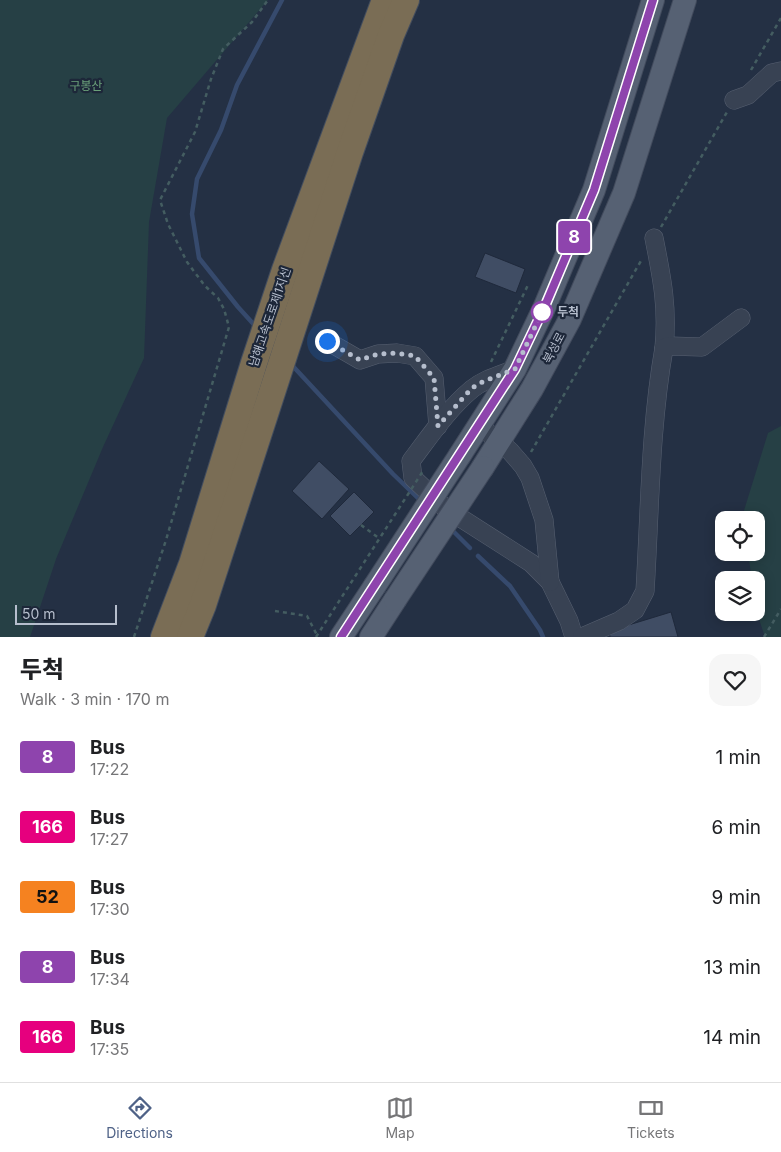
<!DOCTYPE html>
<html lang="en">
<head>
<meta charset="utf-8">
<style>
	body { margin:0; font-family:Inter,"Noto Sans KR",sans-serif; background:#f6f6f6; color:#202124; height:100vh; display:flex; flex-direction:column; font-size:19px; white-space:nowrap }
	* { box-sizing:border-box; margin:0 }
	p { font-size:16px; color:#757577 }
	.icon { flex:none; width:28px; height:28px; fill:none; stroke:currentColor; stroke-width:2; stroke-linecap:round; stroke-linejoin:round }
	.map { position:relative; height:637px; overflow:hidden }
	.panel { display:flex; flex-direction:column; background:#fff; flex:1 }
	.panel>* { flex:none }
	.badge { padding:0 10px; border-radius:4px; font-size:18px; line-height:32px }
	.buttons { position:absolute; left:715px; top:511px; display:grid; gap:10px }
	.buttons a { display:grid; place-items:center; width:50px; height:50px; border-radius:10px; background:#fff; box-shadow:0 2px 12px #0003; font-size:25px }
	.scale { position:absolute; left:15px; bottom:12px; width:102px; box-sizing:border-box; padding-left:5px; border:2px solid #b6becd; border-top:0; font-size:14px; line-height:18px; white-space:nowrap; color:#b6becd; -webkit-text-stroke:4px #1d2739; paint-order:stroke }
	.you { position:absolute; width:25px; height:25px; margin:-12px; border:4px solid #fff; border-radius:50%; background:#1a73e8; box-shadow:0 0 0 8px #1a73e833 }
	.map>.badge { position:absolute; translate:-50% -50%; box-shadow:0 0 0 2px #fff }
	.round { display:grid; place-items:center; flex:none; width:52px; height:52px; border-radius:15px; background:#f6f6f6 }
	.summary { display:flex; align-items:center; justify-content:space-between; height:85px; padding:0 20px }
	h1 { font-size:24px; font-weight:800; line-height:38px }
	ul { padding:0; list-style:none }
	li { display:flex; align-items:center; gap:15px; height:70px; padding:0 20px }
	li div { flex:1 }
	li b { display:block; font-size:19px }
	li em { font-style:normal }
	li .badge { min-width:55px; font-weight:700; text-align:center }
	.tabs { display:flex; justify-content:space-around; align-items:center; height:70px; border-top:1px solid #e0e0e0; background:#fff; font-size:14px; color:#757577 }
	.tabs a { display:grid; justify-items:center; gap:2px }
	.tabs .on { color:#4f6287 }
	.map>svg:first-child { display:block }
	.green { fill:#264045 }
	.lines { fill:none; stroke-linecap:round; stroke-linejoin:round }
	.stream { stroke:#364a6d; stroke-width:4.5 }
	.building { fill:#404d64; stroke:#1f293b }
	.minor-casing { stroke:#576071; stroke-width:19 }
	.major-casing { stroke:#424b5d; stroke-width:24 }
	.highway-casing { stroke:#434d5e; stroke-width:28 }
	.path { stroke:#445d61; stroke-width:2.5; stroke-dasharray:4 4; stroke-linecap:butt }
	.minor { stroke:#384253; stroke-width:18 }
	.major { stroke:#566173; stroke-width:22 }
	.highway { stroke:#7a6d55; stroke-width:26 }
	.major-bridge-casing { stroke:#424b5d; stroke-width:24; stroke-linecap:butt }
	.path-bridge { stroke:#445d61; stroke-width:2.5; stroke-dasharray:4 4; stroke-linecap:butt }
	.major-bridge { stroke:#566173; stroke-width:22 }
	.line-casing { stroke:#fff; stroke-width:11 }
	.line { stroke:#8e44ad; stroke-width:8 }
	.walk { stroke:#b6becd; stroke-width:5; stroke-dasharray:0 9 }
	.stop-dot { fill:#fff; stroke:#8e44ad; stroke-width:2.5 }
	.labels { text-anchor:middle; stroke-width:4.5; stroke-linejoin:round; paint-order:stroke }
	.park-label { font-size:12px; fill:#6aa079; stroke:#1d2739 }
	.stop-label { font-size:12px; font-weight:bold; fill:#b6becd; stroke:#1d2739; text-anchor:start }
	.street-label { font-size:12px; fill:#b6becd; stroke:#1d2739 }
</style>
</head>
<body>
<div class="map">
<svg width="781" height="637" viewBox="0 0 781 637">
	<rect width="100%" height="100%" fill="#243044"/>
	<g class="green">
		<polygon points="0,0 268,0 167,118 149,222 144,358 103,447 56,559 30,637 0,637"/>
		<polygon points="781,426 781,637 765,637 756,610 756,580 752,580 748,553 756,552 756,520 743,520 742,517 768,433"/>
	</g>
	<g class="lines">
		<g class="stream">
			<polyline points="257,328 238,307 199,258 192,214 197,179 221,130 237,85 282,0"/>
			<polyline points="290,363 393,474 422,502"/>
			<polyline points="450,528 470,548"/>
			<polyline points="478,556 510,586 540,630 543,637"/>
		</g>
	</g>
	<g class="building">
		<polygon points="485,253 525,269 516,293 475,277"/>
		<polygon points="319,461 349,489 322,519 292,491"/>
		<polygon points="354,492 374,512 350,536 330,516"/>
		<polygon points="671,612 678,637 610,637 609,631"/>
	</g>
	<g class="lines">
		<defs>
			<g id="minor">
				<polyline points="734,100 748,95 772,73 781,71"/>
				<path d="M654,238C662,278 668,307 664,348"/>
				<polyline points="327,341 360,360 378,354 397,353 415,356 434,378 438,426"/>
				<path d="M515,369C500,375 484,379 472,389C448,409 430,436 411,461L413,478L445,508L531,563L550,582L569,621L574,637"/>
				<polyline points="479,426 499,441 510,451 523,466 530,478 544,520 550,582"/>
				<path d="M582,637L619,621L635,610L645,591C650,510 650,428 664,348L669,346L702,347L741,318"/>
			</g>
			<g id="major">
				<polyline points="460,455 515,369 545,306 594,190 653,0"/>
				<polyline points="483,467 532,389 570,319 624,193 685,0"/>
				<polyline points="341,637 374,587"/>
				<polyline points="371,637 395,600"/>
			</g>
			<g id="highway">
				<polyline points="164,637 192,564 254,363 285,270 385,0"/>
				<polyline points="190,637 203,605 350,152 391,35 406,0"/>
			</g>
		</defs>
		<use href="#minor" class="minor-casing"/>
		<use href="#major" class="major-casing"/>
		<use href="#highway" class="highway-casing"/>
		<g class="path">
			<polyline points="751,70 781,18"/>
			<polyline points="661,227 727,112"/>
			<polyline points="491,362 528,285"/>
			<polyline points="531,452 642,259"/>
			<polyline points="361,525 380,539"/>
			<polyline points="275,611 307,616 317,635"/>
			<polyline points="134,637 166,540 229,327 224,309 218,298 205,286 187,262 168,224 160,200 195,132 211,79 223,49 252,22 268,0"/>
			<polyline points="316,637 394,516"/>
			<polyline points="764,637 781,609"/>
		</g>
		<use href="#minor" class="minor"/>
		<use href="#major" class="major"/>
		<use href="#highway" class="highway"/>
		<defs>
			<g id="major-bridge">
				<polyline points="374,587 460,455"/>
				<polyline points="395,600 483,467"/>
			</g>
		</defs>
		<use href="#major-bridge" class="major-bridge-casing"/>
		<polyline class="path-bridge" points="394,516 423,471"/>
		<use href="#major-bridge" class="major-bridge"/>
	</g>
	<g class="lines">
		<defs>
			<polyline id="line" points="341,637 515,369 545,306 594,190 653,0"/>
		</defs>
		<use href="#line" class="line-casing"/>
		<use href="#line" class="line"/>
		<polyline class="walk" points="327,341 360,360 378,354 396,353 415,356 434,378 438,426 472,388 484,381 515,369 545,306 542,312"/>
	</g>
	<circle class="stop-dot" cx="542" cy="312" r="10"/>
	<g class="labels">
		<g class="park-label">
			<text x="86" y="90">구봉산</text>
		</g>
		<g class="stop-label">
			<text x="557" y="316">두척</text>
		</g>
		<g class="street-label">
			<text transform="translate(270 317) rotate(-71)" y="4">남해고속도로제1지선</text>
			<text transform="translate(554 348) rotate(-62)" y="4">북성로</text>
		</g>
	</g>
</svg>
<div class="buttons">
<a><svg class="icon" aria-label="locate" viewBox="0 0 24 24"><circle cx="12" cy="12" r="6"/><path d="M12 2v4M12 18v4M2 12h4M18 12h4"/></svg></a>
<a><svg class="icon" aria-label="layers" viewBox="0 0 24 24"><path d="M12 4l9 5-9 5-9-5zM3 14l9 5 9-5"/></svg></a>
</div>
<div class="scale">50 m</div>
<div class="you" style="left:327px;top:341px"></div>
<b class="badge" style="left:574px;top:237px;background:#8e44ad;color:#fff">8</b>
</div>
<section class="panel">
<div class="summary"><div><h1>두척</h1><p>Walk · 3 min · 170 m</p></div><a class="round"><svg class="icon" aria-label="heart" viewBox="0 0 24 24"><path d="M12 20l-8-8c-3-5 5-10 8-4 3-6 11-1 8 4z"/></svg></a></div>
<ul>
<li><span class="badge" style="background:#8e44ad;color:#fff">8</span><div><b>Bus</b><p>17:22</p></div><em>1 min</em></li>
<li><span class="badge" style="background:#e6007e;color:#fff">166</span><div><b>Bus</b><p>17:27</p></div><em>6 min</em></li>
<li><span class="badge" style="background:#f58220;color:#111">52</span><div><b>Bus</b><p>17:30</p></div><em>9 min</em></li>
<li><span class="badge" style="background:#8e44ad;color:#fff">8</span><div><b>Bus</b><p>17:34</p></div><em>13 min</em></li>
<li><span class="badge" style="background:#e6007e;color:#fff">166</span><div><b>Bus</b><p>17:35</p></div><em>14 min</em></li>
</ul>
</section>
<nav class="tabs">
<a class="on"><svg class="icon" aria-label="directions" viewBox="0 0 24 24"><path d="M12 3l9 9-9 9-9-9zM9 14v-3h6M13 9l2 2-2 2"/></svg>Directions</a>
<a><svg class="icon" aria-label="map" viewBox="0 0 24 24"><path d="M3 6l6-2 6 2 6-2v14l-6 2-6-2-6 2zM9 4v14M15 6v14"/></svg>Map</a>
<a><svg class="icon" aria-label="tickets" viewBox="0 0 24 24"><path d="M3 7h18v10H3zM15 7v10"/></svg>Tickets</a>
</nav>
</body>
</html>
